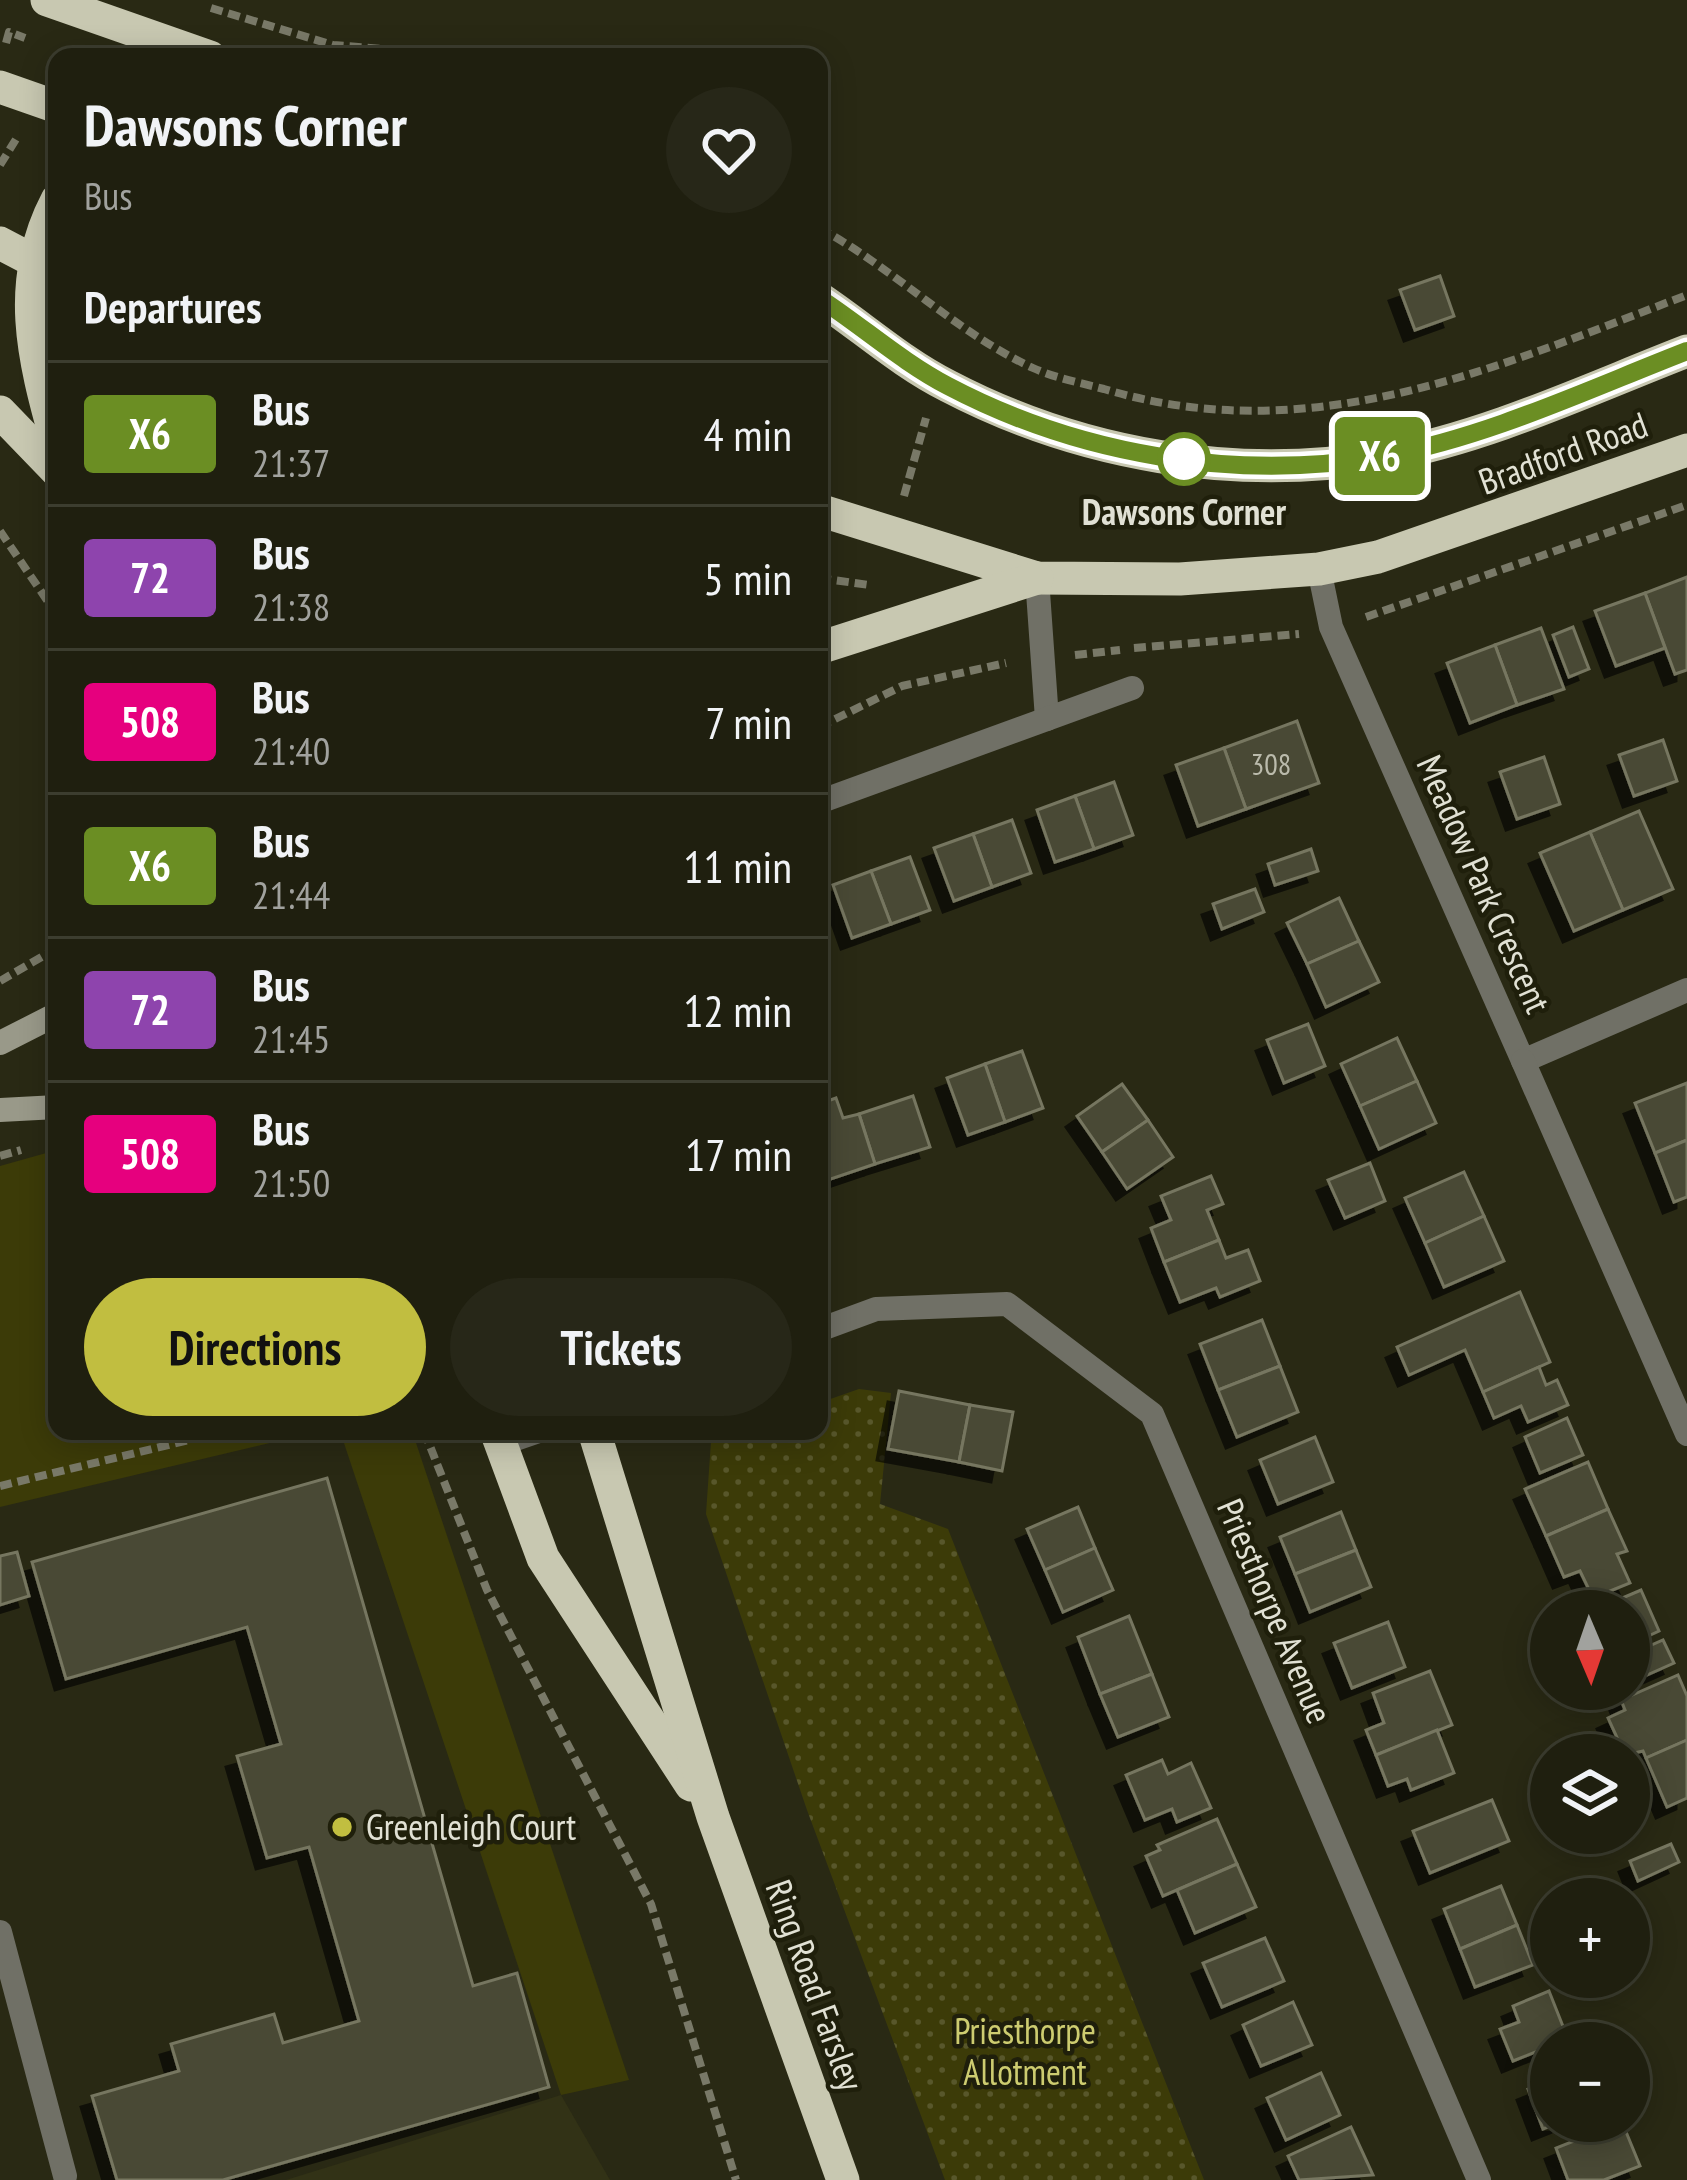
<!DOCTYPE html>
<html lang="en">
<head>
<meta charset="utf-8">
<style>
	body { margin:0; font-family:"PT Sans Narrow",sans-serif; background:#272718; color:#f1f3f6; height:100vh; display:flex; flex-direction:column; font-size:45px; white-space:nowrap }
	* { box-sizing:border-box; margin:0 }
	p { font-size:39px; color:#a1a29e }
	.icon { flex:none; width:66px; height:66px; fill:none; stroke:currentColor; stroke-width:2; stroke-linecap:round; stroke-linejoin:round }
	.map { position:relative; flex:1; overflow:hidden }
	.drawer { position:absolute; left:48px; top:48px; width:780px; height:1392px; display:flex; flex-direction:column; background:#1f1f0f; border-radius:24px; box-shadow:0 6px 30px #0003,0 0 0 3px #3c3d2f }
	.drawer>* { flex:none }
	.badge { padding:0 24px; border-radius:9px; font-size:42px; line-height:78px }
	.needle { width:78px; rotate:178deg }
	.buttons { position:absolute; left:1530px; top:1590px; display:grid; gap:24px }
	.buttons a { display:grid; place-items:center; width:120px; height:120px; border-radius:50%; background:#1f1f0f; box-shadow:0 6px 30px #0003,0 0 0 3px #3c3d2f; font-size:60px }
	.map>.badge { position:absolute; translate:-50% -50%; box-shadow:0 0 0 6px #fff }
	h2 { padding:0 36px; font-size:45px; line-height:108px }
	.round { display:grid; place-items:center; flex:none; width:126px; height:126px; border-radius:63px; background:#272718 }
	.head { display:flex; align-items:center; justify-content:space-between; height:204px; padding:0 36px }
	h1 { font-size:57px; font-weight:700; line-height:90px }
	.cta { display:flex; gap:24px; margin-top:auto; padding:24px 36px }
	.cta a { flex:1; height:138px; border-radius:72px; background:#c1be40; color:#111; font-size:48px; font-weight:700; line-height:138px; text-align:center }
	.cta a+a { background:#272718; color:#f1f3f6 }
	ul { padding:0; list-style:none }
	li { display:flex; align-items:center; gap:36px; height:144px; padding:0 36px; border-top:3px solid #3c3d2f }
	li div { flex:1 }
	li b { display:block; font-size:45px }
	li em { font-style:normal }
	li .badge { min-width:132px; font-weight:700; text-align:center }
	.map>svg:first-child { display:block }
	.built { fill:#323216 }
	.green { fill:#3c3b08 }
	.garden { fill:url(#garden-dots) }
	.building { fill:#4a4a35; stroke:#767660; stroke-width:3; filter:url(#shadow) }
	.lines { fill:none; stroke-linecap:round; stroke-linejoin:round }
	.path { stroke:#797968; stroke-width:8; stroke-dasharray:12 6; stroke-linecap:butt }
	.minor { stroke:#707066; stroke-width:24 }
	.secondary { stroke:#999989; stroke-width:24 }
	.trunk { stroke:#c8c8b1; stroke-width:33 }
	.line-casing { stroke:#fff; stroke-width:27 }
	.line { stroke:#6b8e23; stroke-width:18 }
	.stop-dot { fill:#fff; stroke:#6b8e23; stroke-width:6 }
	.poi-dot { fill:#c1be40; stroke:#1f1f0b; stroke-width:4.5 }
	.labels { text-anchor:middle; stroke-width:9; stroke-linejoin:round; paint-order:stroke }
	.number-label { font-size:30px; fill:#bbbbac }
	.street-label { font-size:36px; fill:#e1e1d4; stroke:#1f1f0b }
	.stop-label { font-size:36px; font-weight:bold; fill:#e1e1d4; stroke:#1f1f0b }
	.poi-label { font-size:36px; fill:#e1e1d4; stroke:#1f1f0b; text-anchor:start }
	.park-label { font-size:36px; fill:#cdcc70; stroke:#1f1f0b }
</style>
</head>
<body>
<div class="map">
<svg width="1687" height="2180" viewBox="0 0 1687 2180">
	<defs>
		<pattern id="garden-dots" width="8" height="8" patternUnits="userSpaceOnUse" patternTransform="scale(3)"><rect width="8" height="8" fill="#3c3b08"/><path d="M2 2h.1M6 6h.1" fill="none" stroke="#58572b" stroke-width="1.8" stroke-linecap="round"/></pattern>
		<filter id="shadow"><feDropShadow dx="-11" dy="11" stdDeviation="0" flood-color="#0009"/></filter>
	</defs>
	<rect width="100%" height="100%" fill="#292914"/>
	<polygon class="built" points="561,2095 610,2180 286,2180"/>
	<g class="green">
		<polygon points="57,1150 57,1431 320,1431 0,1507 0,1166"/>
		<polygon points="340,1431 412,1431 629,2080 561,2095"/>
	</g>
	<polygon class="garden" points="859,1389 891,1393 880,1504 948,1529 1204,2180 945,2180 807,1810 706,1514 711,1442 741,1431 819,1431 819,1403"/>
	<g class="building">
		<polygon points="1440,276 1454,316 1415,330 1400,290"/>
		<polygon points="1687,577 1687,670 1675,674 1645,593"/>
		<polygon points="1645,593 1665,648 1616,666 1595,611"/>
		<polygon points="1573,627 1589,669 1569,677 1553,635"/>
		<polygon points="1541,628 1564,689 1517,705 1495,645"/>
		<polygon points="1495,645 1517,705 1470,723 1447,663"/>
		<polygon points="1297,721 1319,783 1246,809 1224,748"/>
		<polygon points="1663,740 1677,781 1634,796 1619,755"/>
		<polygon points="1224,748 1246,809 1198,826 1176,765"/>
		<polygon points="1544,757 1560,804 1517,819 1500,772"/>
		<polygon points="1114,782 1133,835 1094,849 1075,796"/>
		<polygon points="1075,796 1094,849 1055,862 1037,810"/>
		<polygon points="1639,811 1673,889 1623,910 1590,832"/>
		<polygon points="1012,820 1031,873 992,887 973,834"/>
		<polygon points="1590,832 1623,910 1574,931 1540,853"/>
		<polygon points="973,834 992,887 954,901 934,848"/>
		<polygon points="1311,849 1318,871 1275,885 1268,864"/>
		<polygon points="910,857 930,910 891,924 871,871"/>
		<polygon points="871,871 891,924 852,938 833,885"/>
		<polygon points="1255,889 1264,912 1222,929 1213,904"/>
		<polygon points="1339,898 1359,941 1307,964 1287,923"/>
		<polygon points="1359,941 1379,982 1326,1007 1307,964"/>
		<polygon points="1308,1024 1325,1066 1284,1083 1267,1040"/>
		<polygon points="1397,1038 1417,1081 1360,1106 1341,1064"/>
		<polygon points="1022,1051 1043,1108 1005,1122 985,1064"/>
		<polygon points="985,1064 1005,1122 968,1135 947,1078"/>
		<polygon points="1417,1081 1436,1123 1379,1149 1360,1106"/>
		<polygon points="1687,1083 1687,1140 1655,1153 1635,1103"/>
		<polygon points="1122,1084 1148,1120 1102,1152 1077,1116"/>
		<polygon points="913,1096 930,1147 875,1164 859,1114"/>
		<polygon points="836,1098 843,1118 859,1114 875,1164 822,1182 819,1104"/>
		<polygon points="1148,1120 1173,1157 1127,1189 1102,1152"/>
		<polygon points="1687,1140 1687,1197 1674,1202 1655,1153"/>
		<polygon points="1370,1163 1385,1201 1345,1218 1328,1180"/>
		<polygon points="1464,1172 1484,1216 1425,1243 1405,1198"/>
		<polygon points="1211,1176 1223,1204 1207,1210 1219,1240 1164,1262 1151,1228 1171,1220 1161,1196"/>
		<polygon points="1484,1216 1504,1261 1444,1287 1425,1243"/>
		<polygon points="1219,1240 1226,1258 1248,1250 1260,1281 1220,1297 1216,1288 1180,1302 1164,1262"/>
		<polygon points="1520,1292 1550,1362 1483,1392 1465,1350 1409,1375 1397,1347"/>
		<polygon points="1262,1320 1280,1366 1218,1390 1200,1344"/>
		<polygon points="1280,1366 1298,1412 1237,1437 1218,1390"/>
		<polygon points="1539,1367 1546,1385 1557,1380 1568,1405 1528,1422 1521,1406 1494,1418 1483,1392"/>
		<polygon points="899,1391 970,1405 959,1462 888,1449"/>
		<polygon points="970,1405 1013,1412 1002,1471 959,1462"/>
		<polygon points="1567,1418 1583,1455 1540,1473 1525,1437"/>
		<polygon points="1315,1437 1333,1482 1278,1504 1260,1460"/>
		<polygon points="1588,1462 1608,1509 1546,1536 1525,1489"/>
		<polygon points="327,1478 473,1986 517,1973 549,2087 223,2180 117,2180 92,2096 179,2071 171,2044 274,2014 283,2043 359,2021 309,1847 267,1858 237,1756 281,1744 247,1627 66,1679 32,1562"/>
		<polygon points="1078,1507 1095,1548 1045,1570 1027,1529"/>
		<polygon points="1608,1509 1627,1551 1617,1554 1630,1583 1593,1598 1580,1571 1564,1577 1546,1536"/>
		<polygon points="1341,1512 1356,1550 1295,1574 1280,1537"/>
		<polygon points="1095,1548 1113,1590 1063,1612 1045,1570"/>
		<polygon points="1356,1550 1371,1587 1310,1612 1295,1574"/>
		<polygon points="17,1552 29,1596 0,1605 0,1556"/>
		<polygon points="1641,1590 1659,1631 1629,1645 1629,1611 1592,1611"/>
		<polygon points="1129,1616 1152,1674 1100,1694 1078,1637"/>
		<polygon points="1388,1622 1405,1667 1352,1688 1334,1643"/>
		<polygon points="1663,1640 1674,1663 1629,1683 1629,1655"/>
		<polygon points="1430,1671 1452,1725 1376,1755 1366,1730 1384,1723 1373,1693"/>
		<polygon points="1152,1674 1169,1717 1118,1737 1100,1694"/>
		<polygon points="1678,1675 1687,1696 1687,1740 1646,1758 1643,1751 1625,1755 1608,1718 1625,1710 1621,1700"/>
		<polygon points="1437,1730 1454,1773 1411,1790 1407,1779 1388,1786 1376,1755"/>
		<polygon points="1687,1740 1687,1798 1667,1807 1646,1758"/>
		<polygon points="1162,1760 1168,1774 1191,1763 1211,1808 1177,1822 1172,1809 1145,1820 1126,1775"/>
		<polygon points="1492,1800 1509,1841 1430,1873 1413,1831"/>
		<polygon points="1217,1819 1237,1864 1163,1896 1146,1856 1160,1850 1157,1845"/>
		<polygon points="1671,1844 1679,1862 1638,1881 1630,1861"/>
		<polygon points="1237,1864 1256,1907 1195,1933 1177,1890"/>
		<polygon points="1501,1886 1517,1925 1460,1949 1444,1909"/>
		<polygon points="1517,1925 1533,1965 1475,1987 1460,1949"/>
		<polygon points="1265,1938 1284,1981 1222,2007 1203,1963"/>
		<polygon points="1549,1991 1568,2039 1513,2061 1500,2029 1519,2022 1513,2006"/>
		<polygon points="1293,2002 1312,2045 1261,2066 1243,2025"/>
		<polygon points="1321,2073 1340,2115 1286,2140 1267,2098"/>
		<polygon points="1551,2080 1551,2121 1563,2121 1543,2129 1528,2089"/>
		<polygon points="1622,2122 1640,2166 1604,2180 1568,2180 1556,2148"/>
		<polygon points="1351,2127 1373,2175 1299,2180 1288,2156"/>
	</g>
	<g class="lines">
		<g class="path">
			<polyline points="211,8 333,45 480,57"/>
			<polyline points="6,43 9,32 25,38"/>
			<polyline points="0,165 18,136"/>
			<path d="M819,228C894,268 955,332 1033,368C1055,378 1081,383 1104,389C1311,451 1495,368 1687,295"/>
			<polyline points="904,496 926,418"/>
			<polyline points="0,531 57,615"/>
			<polyline points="819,578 869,585"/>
			<polyline points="1366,617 1687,505"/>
			<polyline points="1134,648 1299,634"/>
			<polyline points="1075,655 1120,650"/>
			<polyline points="819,727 902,686 1006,663"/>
			<polyline points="0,981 57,948"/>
			<polyline points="0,1156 21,1150"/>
			<polyline points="424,1431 487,1590 651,1904 736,2180"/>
			<polyline points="0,1486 226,1431"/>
		</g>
		<g class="minor">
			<polyline points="1319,569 1331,627 1523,1061 1687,990"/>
			<polyline points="1037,578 1047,719"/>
			<polyline points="819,802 1132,688"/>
			<polyline points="1523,1061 1687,1434"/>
			<polyline points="819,1330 876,1309 1007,1304 1152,1414 1479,2180"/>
			<polyline points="501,1444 539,1431"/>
			<polyline points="0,1932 65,2176"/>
		</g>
		<g class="secondary">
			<polyline points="0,1043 57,1014"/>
			<polyline points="0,1110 57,1107"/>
		</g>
		<g class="trunk">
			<polyline points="47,0 210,57"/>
			<polyline points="0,87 57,107"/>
			<path d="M57,200C14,282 33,358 57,443"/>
			<polyline points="0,243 57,273"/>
			<path d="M819,298C861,326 902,363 948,386C1080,455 1236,482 1384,456C1488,437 1589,389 1687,351"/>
			<polyline points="0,412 57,471"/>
			<polyline points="819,510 1037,578 1180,579 1319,569 1378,557 1687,450"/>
			<polyline points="819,648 1037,578"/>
			<polyline points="496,1431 543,1558 691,1785"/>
			<polyline points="594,1431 713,1817 843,2180"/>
		</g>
	</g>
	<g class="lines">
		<defs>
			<path id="line" d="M819,298C862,326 902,362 948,386C1079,455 1237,482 1384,456C1488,437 1589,389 1687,351"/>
		</defs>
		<use href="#line" class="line-casing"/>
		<use href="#line" class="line"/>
	</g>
	<circle class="stop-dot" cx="1184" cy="459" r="24"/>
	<circle class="poi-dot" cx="342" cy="1827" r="12"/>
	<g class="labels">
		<g class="number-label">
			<text x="1271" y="775">308</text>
		</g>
		<g class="street-label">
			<text transform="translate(1563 453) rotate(-20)" y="13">Bradford Road</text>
			<text transform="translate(1484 884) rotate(66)" y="13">Meadow Park Crescent</text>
			<text transform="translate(1275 1611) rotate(67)" y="13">Priesthorpe Avenue</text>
			<text transform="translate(815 1985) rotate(70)" y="13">Ring Road Farsley</text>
		</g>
		<g class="stop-label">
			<text x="1184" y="525">Dawsons Corner</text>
		</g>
		<g class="poi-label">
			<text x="366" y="1840">Greenleigh Court</text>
		</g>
		<g class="park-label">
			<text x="1025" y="2044">Priesthorpe<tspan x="1025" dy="41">Allotment</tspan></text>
		</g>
	</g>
</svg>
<div class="buttons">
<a><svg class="needle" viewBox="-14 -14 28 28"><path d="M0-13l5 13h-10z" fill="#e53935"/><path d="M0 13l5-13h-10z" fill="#a1a29e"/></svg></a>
<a><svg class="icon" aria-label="layers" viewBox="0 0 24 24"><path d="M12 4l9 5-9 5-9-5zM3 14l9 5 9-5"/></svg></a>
<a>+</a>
<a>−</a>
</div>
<b class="badge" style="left:1380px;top:456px;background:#6b8e23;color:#fff">X6</b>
<section class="drawer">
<div class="head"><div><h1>Dawsons Corner</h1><p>Bus</p></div><a class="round"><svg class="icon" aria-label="heart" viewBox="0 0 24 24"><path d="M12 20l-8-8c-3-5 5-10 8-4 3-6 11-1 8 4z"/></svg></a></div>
<h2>Departures</h2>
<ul>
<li><span class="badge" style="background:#6b8e23;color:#fff">X6</span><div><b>Bus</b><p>21:37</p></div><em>4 min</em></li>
<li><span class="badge" style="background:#8e44ad;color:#fff">72</span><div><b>Bus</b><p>21:38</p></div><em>5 min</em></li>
<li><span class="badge" style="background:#e6007e;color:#fff">508</span><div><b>Bus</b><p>21:40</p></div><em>7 min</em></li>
<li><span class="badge" style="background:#6b8e23;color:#fff">X6</span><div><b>Bus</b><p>21:44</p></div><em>11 min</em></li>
<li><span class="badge" style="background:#8e44ad;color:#fff">72</span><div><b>Bus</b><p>21:45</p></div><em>12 min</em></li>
<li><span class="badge" style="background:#e6007e;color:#fff">508</span><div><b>Bus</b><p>21:50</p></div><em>17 min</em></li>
</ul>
<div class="cta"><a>Directions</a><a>Tickets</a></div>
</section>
</div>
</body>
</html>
